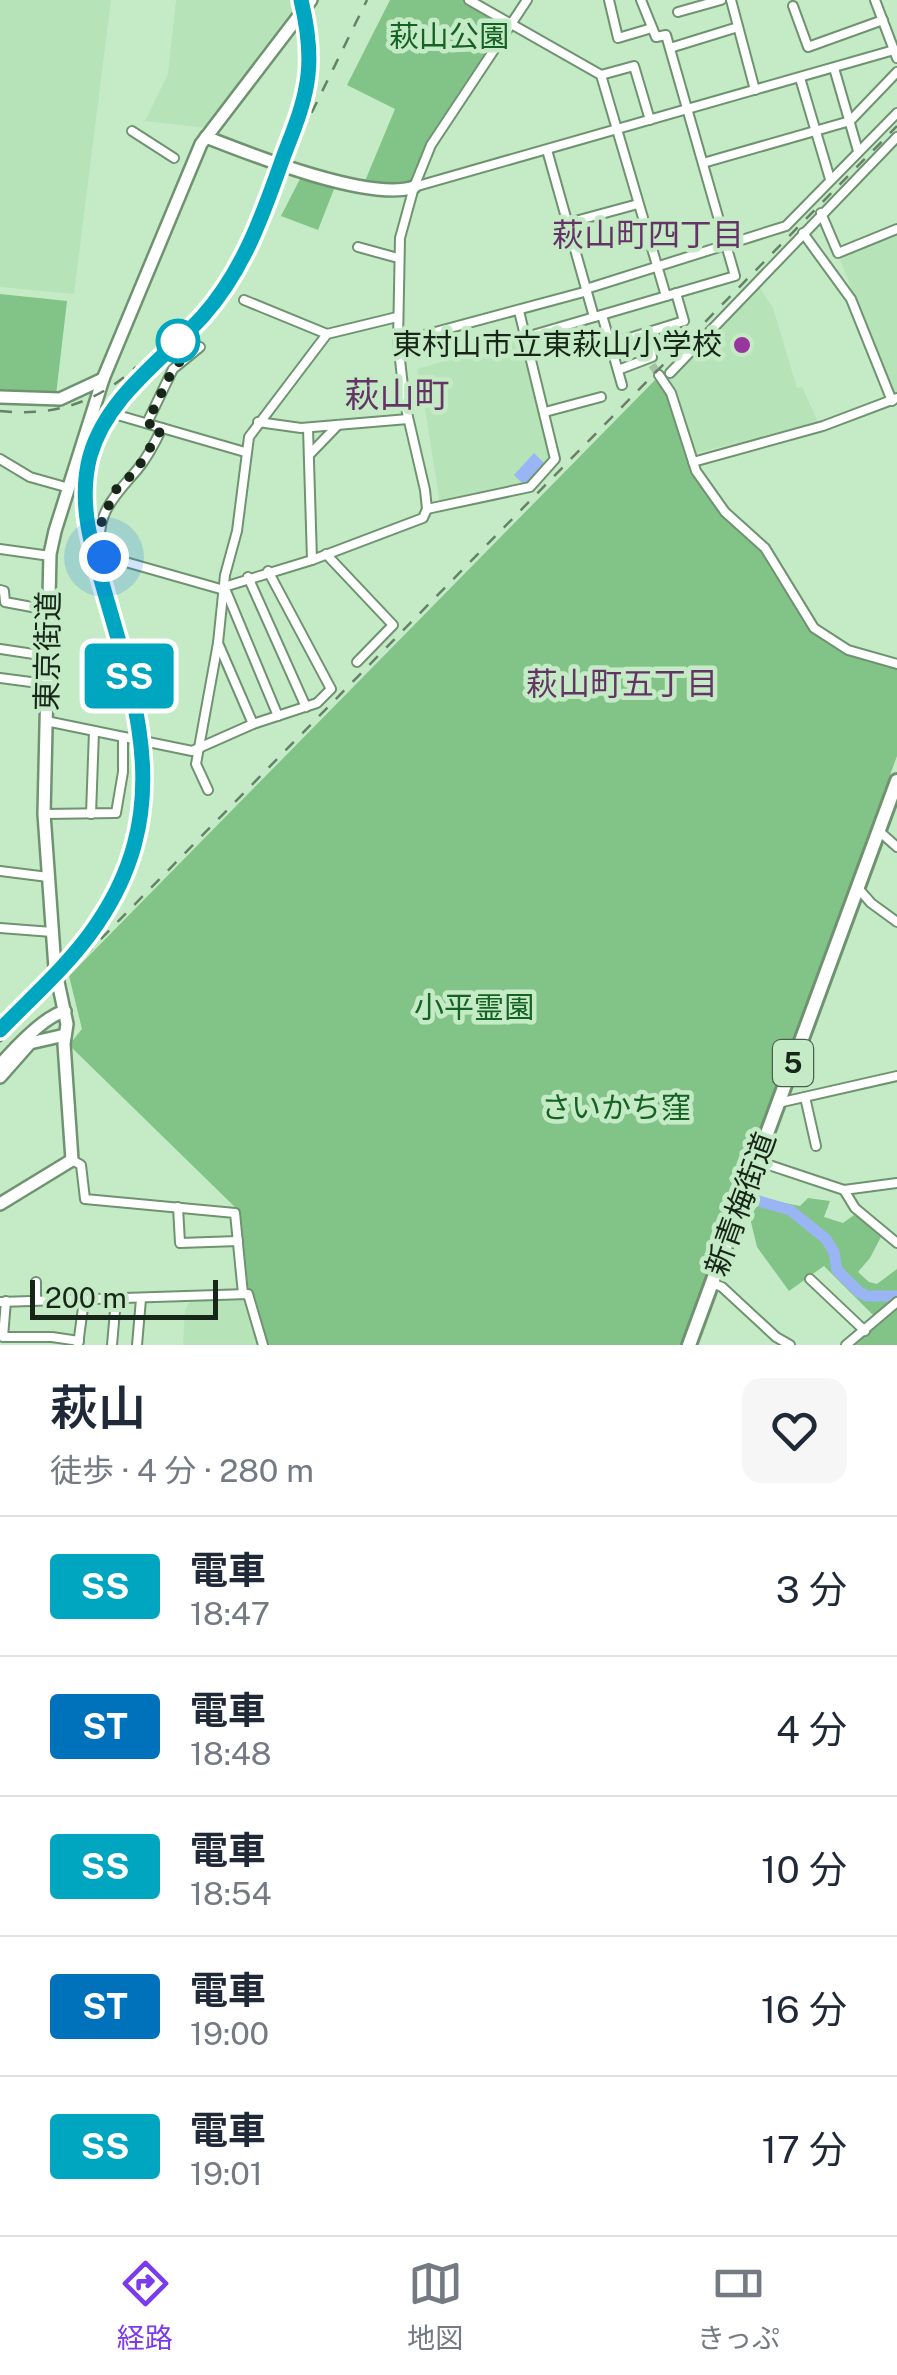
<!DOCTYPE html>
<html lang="ja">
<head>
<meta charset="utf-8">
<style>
	body { margin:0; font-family:"Public Sans","Noto Sans JP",sans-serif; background:#f6f6f7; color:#1f2937; height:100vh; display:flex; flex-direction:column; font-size:38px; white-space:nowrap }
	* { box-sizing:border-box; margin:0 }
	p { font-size:32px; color:#747a83 }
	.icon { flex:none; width:55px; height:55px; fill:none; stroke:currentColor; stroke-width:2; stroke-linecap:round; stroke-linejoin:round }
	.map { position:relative; height:1345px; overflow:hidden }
	.panel { display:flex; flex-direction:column; background:#fff; flex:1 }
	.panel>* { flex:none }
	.badge { padding:0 20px; border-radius:8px; font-size:35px; line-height:65px }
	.scale { position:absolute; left:30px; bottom:25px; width:188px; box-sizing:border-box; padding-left:10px; border:5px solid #182619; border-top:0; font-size:28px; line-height:35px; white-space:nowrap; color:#182619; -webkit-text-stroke:8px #c4ebc6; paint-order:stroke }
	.you { position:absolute; width:50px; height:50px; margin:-25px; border:8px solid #fff; border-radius:50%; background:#1a73e8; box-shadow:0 0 0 15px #1a73e833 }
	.map>.badge { position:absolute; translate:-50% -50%; box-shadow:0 0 0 5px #fff }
	.round { display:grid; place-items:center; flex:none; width:105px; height:105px; border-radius:20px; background:#f6f6f7 }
	.summary { display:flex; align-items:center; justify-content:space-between; height:170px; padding:0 50px }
	h1 { font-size:48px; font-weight:600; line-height:75px }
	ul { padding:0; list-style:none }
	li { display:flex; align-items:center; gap:30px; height:140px; padding:0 50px; border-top:2px solid #e0e1e3 }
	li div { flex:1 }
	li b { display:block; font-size:38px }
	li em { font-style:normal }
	li .badge { min-width:110px; font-weight:700; text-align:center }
	.dock { display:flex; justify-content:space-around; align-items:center; height:140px; border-top:2px solid #e0e1e3; background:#fff; font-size:28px; color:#747a83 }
	.dock a { display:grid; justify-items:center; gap:5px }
	.dock .selected { color:#7c3aed }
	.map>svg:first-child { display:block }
	.built { fill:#b7e3b8 }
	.green { fill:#82c487 }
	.water { fill:#9ab5f3 }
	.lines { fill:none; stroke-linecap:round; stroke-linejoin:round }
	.river { stroke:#9ab5f3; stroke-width:11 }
	.street-tunnel { stroke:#a2c4a3; stroke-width:8; stroke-dasharray:8 4; stroke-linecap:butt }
	.street-casing { stroke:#6f9370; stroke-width:12 }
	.secondary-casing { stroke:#6f9370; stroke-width:16 }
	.primary-casing { stroke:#6f9370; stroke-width:18 }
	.street { stroke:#fff; stroke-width:8 }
	.secondary { stroke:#fff; stroke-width:11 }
	.primary { stroke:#fff; stroke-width:12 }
	.rail { stroke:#678169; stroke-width:2.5; stroke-dasharray:12 12; stroke-linecap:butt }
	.line-casing { stroke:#fff; stroke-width:22 }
	.line { stroke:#00a6bf; stroke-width:15 }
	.walk { stroke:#182619; stroke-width:10; stroke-dasharray:0 18 }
	.stop-dot { fill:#fff; stroke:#00a6bf; stroke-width:5 }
	.poi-dot { fill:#98369c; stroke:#c4ebc6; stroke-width:4 }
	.labels { text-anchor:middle; stroke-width:9; stroke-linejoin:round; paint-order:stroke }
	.shield { fill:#c4ebc6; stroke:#4c614d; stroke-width:2.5 }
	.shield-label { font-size:28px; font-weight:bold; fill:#182619 }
	.park-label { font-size:30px; fill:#166124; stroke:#c4ebc6 }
	.poi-label { font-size:30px; fill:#182619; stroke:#c4ebc6; text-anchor:end }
	.street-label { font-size:30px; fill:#182619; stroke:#c4ebc6 }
	.neighbourhood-label { font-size:32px; fill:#643466; stroke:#c4ebc6 }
	.quarter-label { font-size:35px; fill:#643466; stroke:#c4ebc6 }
</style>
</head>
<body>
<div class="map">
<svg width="897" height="1345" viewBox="0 0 897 1345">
	<rect width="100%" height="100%" fill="#c4ebc6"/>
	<g class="built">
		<polygon points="0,0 111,0 74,294 0,287"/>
		<polygon points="176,0 293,0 297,13 207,128 145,121 168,74"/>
		<polygon points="897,231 897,395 893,397 838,254"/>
		<polygon points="757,284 773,308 797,388 802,387 818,422 693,454 665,381"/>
		<polygon points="523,338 553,458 529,485 440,503 424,403 411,405 410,398 421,394 417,369"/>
		<polygon points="243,1299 259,1345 183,1345 185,1311 190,1300"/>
	</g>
	<g class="green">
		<polygon points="390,0 465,0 504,24 428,139 412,182 392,186 365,181 395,109 347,85"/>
		<polygon points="302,175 336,184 318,230 281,216"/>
		<polygon points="0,294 67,301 56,395 0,389"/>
		<polygon points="658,377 669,394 692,473 723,514 764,549 813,631 897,667 897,756 682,1345 266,1345 243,1291 238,1210 69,1045 82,1029 69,976"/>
		<polygon points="761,1198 800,1206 808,1198 830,1201 824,1217 843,1223 854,1215 860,1217 882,1235 870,1258 858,1272 869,1282 877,1284 897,1269 897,1345 854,1345 878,1320 824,1266 789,1291 757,1247 750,1218"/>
	</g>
	<polygon class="water" points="534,453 546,465 525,486 514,475"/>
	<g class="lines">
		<polyline class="river" points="755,1200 790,1210 826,1239 834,1252 837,1270 859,1292 867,1296 897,1296"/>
		<polyline class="street-tunnel" points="652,365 659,375"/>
		<defs>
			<g id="street">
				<polyline points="469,0 601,75 634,66 650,120"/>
				<polyline points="609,0 618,38 652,28"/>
				<polyline points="731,0 755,90"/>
				<polyline points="875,0 897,58"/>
				<polyline points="793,6 808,47 883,20"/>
				<polyline points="678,12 721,0"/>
				<polyline points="670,48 738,27"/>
				<polyline points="834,68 858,151"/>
				<polyline points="601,75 666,296"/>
				<polyline points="800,78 830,179"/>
				<polyline points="132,131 174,158"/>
				<polyline points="547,150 594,317"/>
				<polyline points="703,163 850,121 897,72"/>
				<polyline points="414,187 894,50"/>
				<polyline points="821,213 838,253 897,229"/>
				<polyline points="568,223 638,204"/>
				<polyline points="803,233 851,299 892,401"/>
				<polyline points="358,247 398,258"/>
				<polyline points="244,300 327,334"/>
				<polyline points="602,315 622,385"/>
				<polyline points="526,337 735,276 666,35 656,37 641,0"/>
				<polyline points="398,342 584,292 586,289 786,226 897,113"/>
				<polyline points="610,344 684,321 676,293"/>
				<polyline points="618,370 652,357 647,333"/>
				<polyline points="670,373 897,137"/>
				<polyline points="659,375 671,393 696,471 725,512 765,548 814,628 848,650 897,664"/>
				<polyline points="545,412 601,397"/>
				<polyline points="114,414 245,452"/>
				<polyline points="258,422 301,428 408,419"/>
				<polyline points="147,423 173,369 200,347"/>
				<path d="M162,428C155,443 148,457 137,470C114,497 94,514 101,555L224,590"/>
				<polyline points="308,428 312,560"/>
				<polyline points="310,454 338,425"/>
				<polyline points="0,459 30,477 69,488"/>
				<polyline points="693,462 823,426 897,398"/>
				<polyline points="427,509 530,487 555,459 519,311"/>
				<polyline points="0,549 50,556"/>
				<polyline points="326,554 393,625 357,662"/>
				<polyline points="248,577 306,707"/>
				<polyline points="224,587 312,560 423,518 427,509 425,490 405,404 398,342 400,238 414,187 431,145 527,0"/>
				<polyline points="0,590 4,591 5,602 48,610"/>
				<polyline points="226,591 278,716"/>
				<polyline points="218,643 253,724"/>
				<polyline points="0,649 47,656"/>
				<polyline points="0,678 46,684"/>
				<polyline points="46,721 192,751 253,724 317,703 331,689 268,571"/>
				<polyline points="208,790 196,764 218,643 225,575 237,531 249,437 327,334 397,317"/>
				<polyline points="44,814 116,813 123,772 123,737"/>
				<polyline points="91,814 94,731"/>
				<polyline points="879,831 897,847"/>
				<polyline points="0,871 48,877"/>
				<polyline points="857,887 871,903 897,922"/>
				<polyline points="0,928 52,932"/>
				<polyline points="805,1097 816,1146"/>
				<polyline points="778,1103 897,1076"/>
				<polyline points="72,1160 81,1165 85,1199 235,1213 243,1294"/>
				<polyline points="757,1161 844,1190 855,1208 897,1243"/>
				<polyline points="844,1190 897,1183"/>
				<polyline points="178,1207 180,1243 238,1241"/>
				<polyline points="810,1279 865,1331"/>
				<polyline points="36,1282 36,1300"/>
				<polyline points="712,1283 722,1287 776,1337 790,1345"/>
				<polyline points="6,1301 3,1337 52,1337 79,1341"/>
				<polyline points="0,1302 248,1294 263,1345"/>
				<polyline points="78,1345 84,1300"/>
				<polyline points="112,1345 116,1299"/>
				<polyline points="137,1345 141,1299"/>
				<polyline points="846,1345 897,1302"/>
			</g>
			<g id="secondary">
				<path d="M206,137C252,155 370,202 414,187"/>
				<polyline points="0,397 60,399 103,379"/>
				<path d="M0,1065C15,1048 45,1016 65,1011"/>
				<polyline points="0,1077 30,1043 65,1035"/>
				<polyline points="0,1204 72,1160 64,1044 67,1024 55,968 44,814 50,554 55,531 103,379 201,144 311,0"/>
			</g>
			<polyline id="primary" points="689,1345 897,781"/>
		</defs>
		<use href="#street" class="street-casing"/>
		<use href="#secondary" class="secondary-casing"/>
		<use href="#primary" class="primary-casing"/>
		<use href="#street" class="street"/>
		<use href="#secondary" class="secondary"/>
		<use href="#primary" class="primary"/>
		<g class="rail">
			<path d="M285,143C302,95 312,50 297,0"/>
			<path d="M0,411C52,417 97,403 136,367"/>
			<path d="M89,935C178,818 140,713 103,586C91,544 78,503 89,459C109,384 189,344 229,281L367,0"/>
			<polyline points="0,1042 897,126"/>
		</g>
	</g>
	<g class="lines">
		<defs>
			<path id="line" d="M0,1030C33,996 70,964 97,924C172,814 140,713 106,597C93,551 77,504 90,456C107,396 163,360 203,316C244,270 264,212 284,155C294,129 305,103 308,75C311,49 307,25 301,0"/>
		</defs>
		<use href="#line" class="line-casing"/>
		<use href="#line" class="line"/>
		<polyline class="walk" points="104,557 99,543 102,520 117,488 136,471 162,428 147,423 173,369 185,356 178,341"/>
	</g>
	<circle class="stop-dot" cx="178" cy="341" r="20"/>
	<circle class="poi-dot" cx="742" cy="345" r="10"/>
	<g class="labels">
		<rect class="shield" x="773" y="1040" width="40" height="46" rx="8"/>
		<g class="shield-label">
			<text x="793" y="1073">5</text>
		</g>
		<g class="park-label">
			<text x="449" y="47">萩山公園</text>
			<text x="474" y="1018">小平霊園</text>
			<text x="616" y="1118">さいかち窪</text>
		</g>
		<g class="poi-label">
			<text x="722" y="355">東村山市立東萩山小学校</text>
		</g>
		<g class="street-label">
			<text transform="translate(48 651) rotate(-89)" y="10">東京街道</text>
			<text transform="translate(741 1204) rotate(-70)" y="10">新青梅街道</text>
		</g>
		<g class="neighbourhood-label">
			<text x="648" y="246">萩山町四丁目</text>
			<text x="622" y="695">萩山町五丁目</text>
		</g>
		<g class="quarter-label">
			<text x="397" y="407">萩山町</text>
		</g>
	</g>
</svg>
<div class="scale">200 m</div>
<div class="you" style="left:104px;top:557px"></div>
<b class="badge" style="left:129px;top:676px;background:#00a6bf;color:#fff">SS</b>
</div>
<section class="panel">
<div class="summary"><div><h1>萩山</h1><p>徒歩 · 4 分 · 280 m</p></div><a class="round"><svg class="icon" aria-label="heart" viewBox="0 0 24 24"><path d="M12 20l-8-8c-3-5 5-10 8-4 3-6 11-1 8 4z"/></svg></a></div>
<ul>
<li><span class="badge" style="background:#00a6bf;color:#fff">SS</span><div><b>電車</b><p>18:47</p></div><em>3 分</em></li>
<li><span class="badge" style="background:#0072bc;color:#fff">ST</span><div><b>電車</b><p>18:48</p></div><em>4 分</em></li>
<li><span class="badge" style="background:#00a6bf;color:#fff">SS</span><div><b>電車</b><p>18:54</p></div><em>10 分</em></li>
<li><span class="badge" style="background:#0072bc;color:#fff">ST</span><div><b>電車</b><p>19:00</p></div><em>16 分</em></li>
<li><span class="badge" style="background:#00a6bf;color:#fff">SS</span><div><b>電車</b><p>19:01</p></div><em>17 分</em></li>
</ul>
</section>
<nav class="dock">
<a class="selected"><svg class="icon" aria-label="directions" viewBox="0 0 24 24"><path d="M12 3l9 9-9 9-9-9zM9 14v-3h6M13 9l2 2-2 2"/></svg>経路</a>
<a><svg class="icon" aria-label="map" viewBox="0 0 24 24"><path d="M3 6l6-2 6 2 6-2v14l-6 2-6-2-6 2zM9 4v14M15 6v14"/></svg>地図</a>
<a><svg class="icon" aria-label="tickets" viewBox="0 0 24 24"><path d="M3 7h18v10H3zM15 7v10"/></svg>きっぷ</a>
</nav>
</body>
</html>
